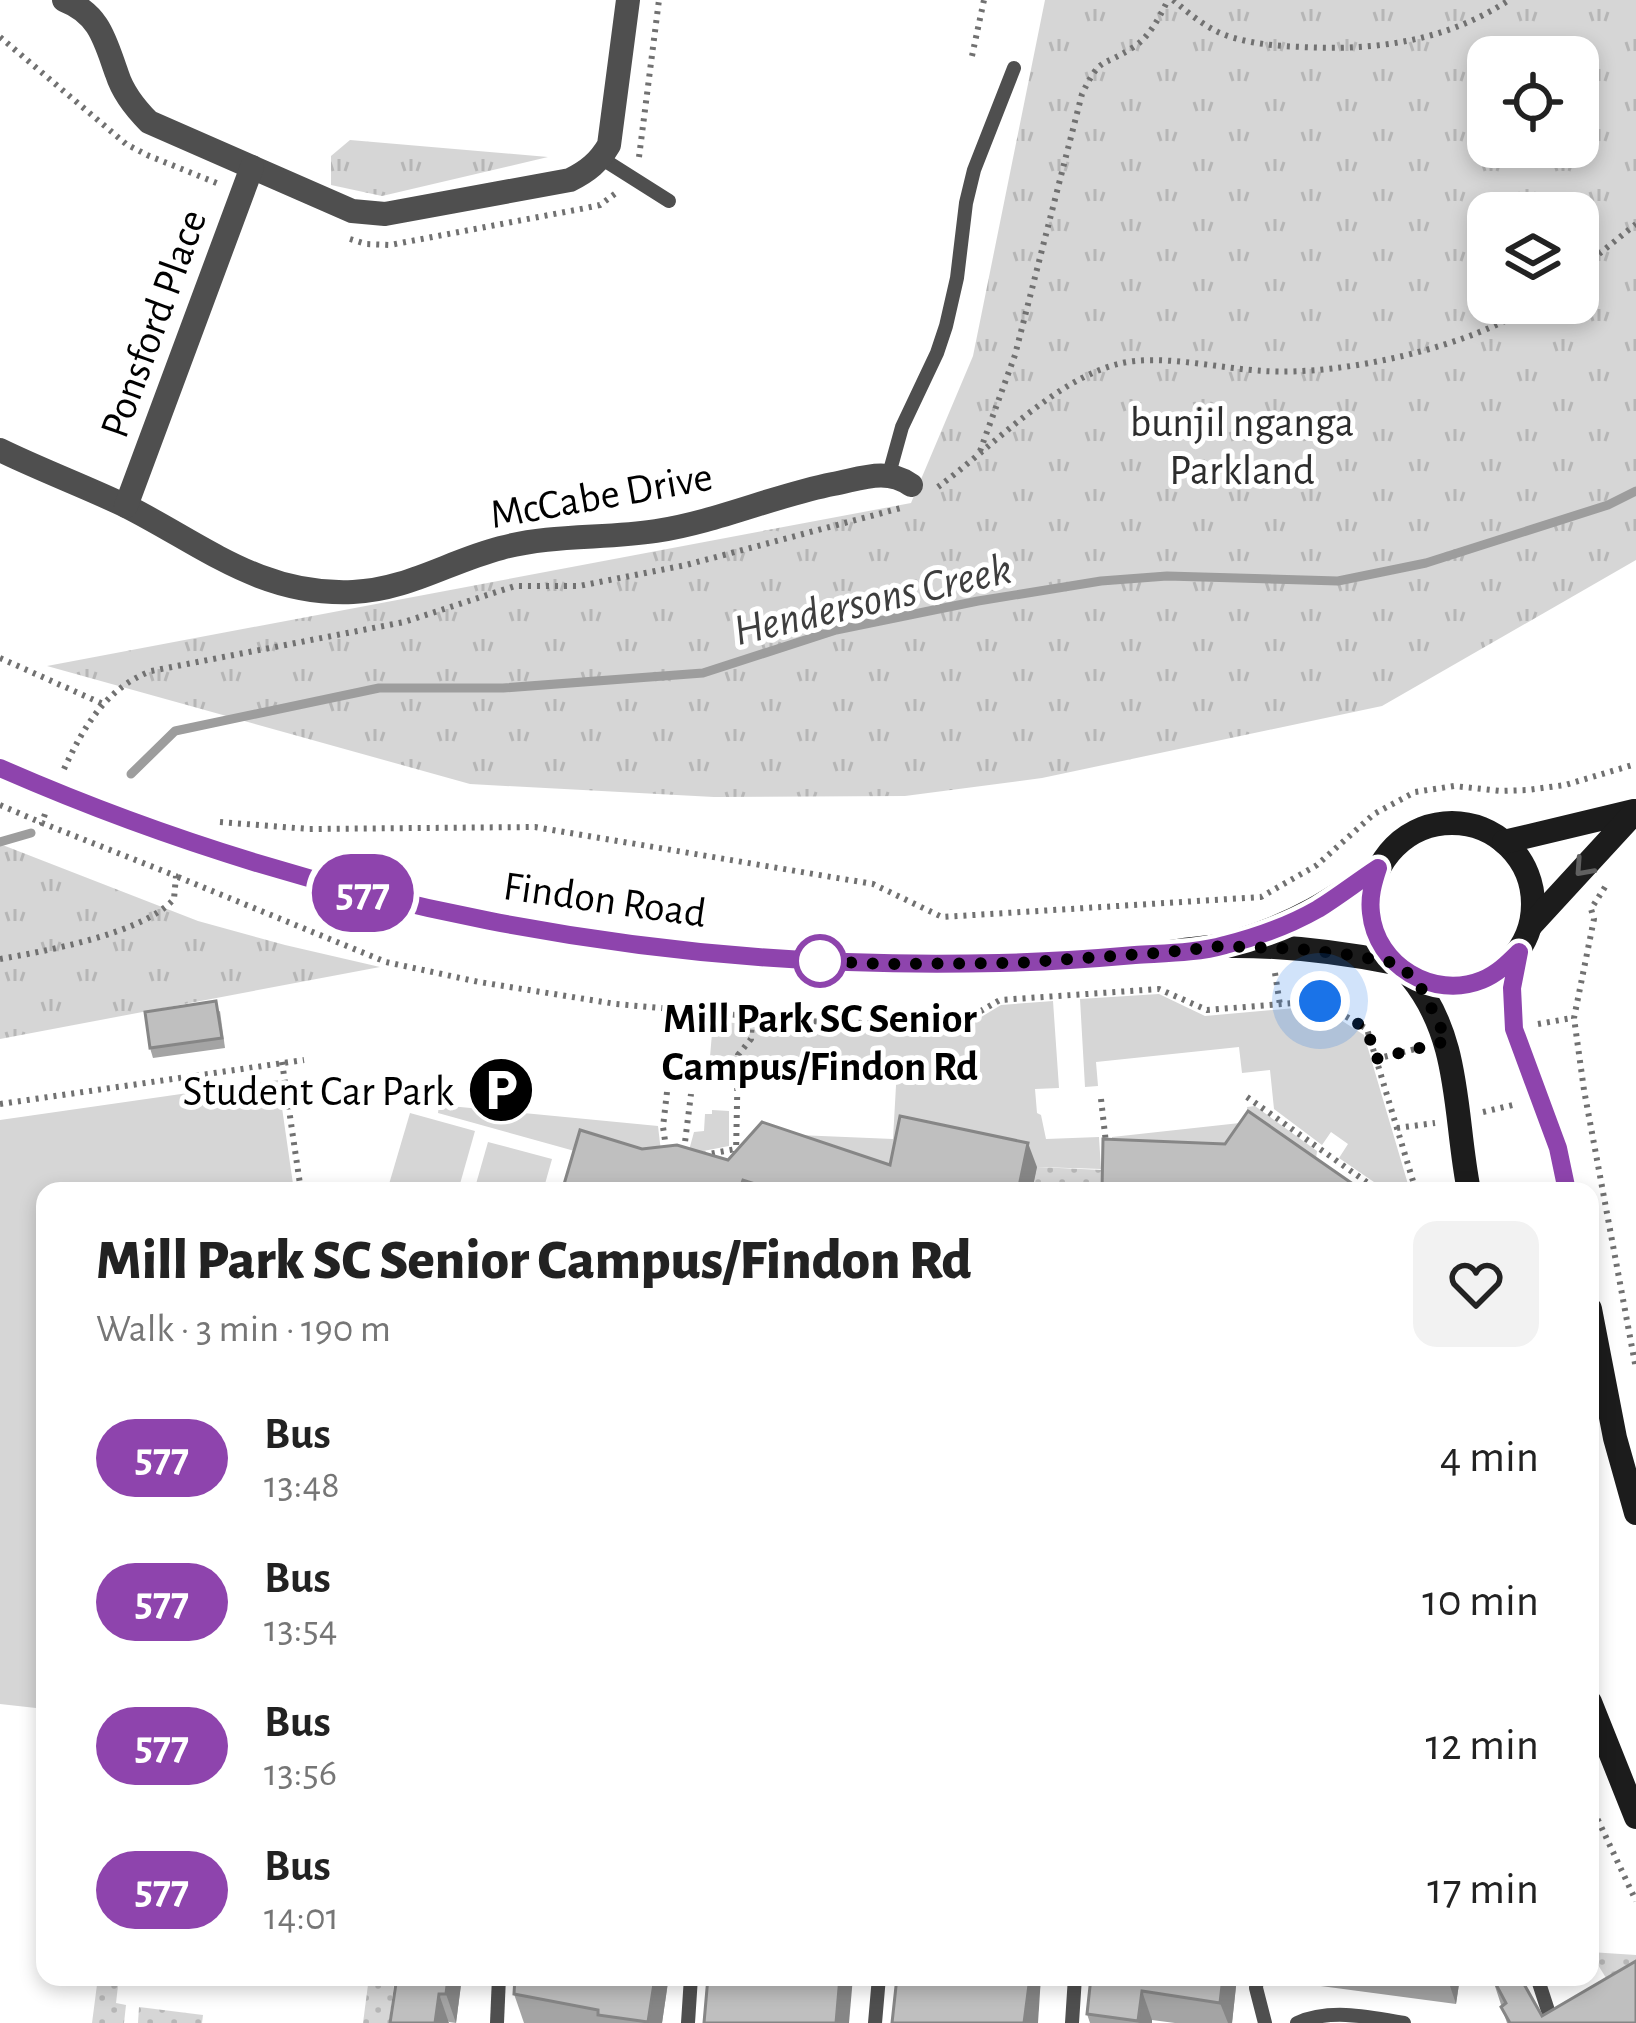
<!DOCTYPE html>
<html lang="en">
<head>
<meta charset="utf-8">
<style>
	body { margin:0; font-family:"Alegreya Sans",sans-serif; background:#f2f2f2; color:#222; height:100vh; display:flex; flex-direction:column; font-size:45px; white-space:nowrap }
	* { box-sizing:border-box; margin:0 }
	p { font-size:39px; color:#767676 }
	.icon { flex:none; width:66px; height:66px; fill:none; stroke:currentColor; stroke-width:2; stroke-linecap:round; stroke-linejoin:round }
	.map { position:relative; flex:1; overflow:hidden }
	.details { position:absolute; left:36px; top:1182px; width:1563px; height:804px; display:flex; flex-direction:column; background:#fff; border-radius:24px; box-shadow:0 6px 18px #0003 }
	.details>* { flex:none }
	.badge { padding:0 24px; border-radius:39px; font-size:42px; line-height:78px }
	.buttons { position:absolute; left:1467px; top:36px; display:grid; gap:24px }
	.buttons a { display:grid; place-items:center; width:132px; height:132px; border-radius:24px; background:#fff; box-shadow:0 6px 18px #0003; font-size:60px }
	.you { position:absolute; width:60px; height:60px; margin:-30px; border:9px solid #fff; border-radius:50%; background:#1a73e8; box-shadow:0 0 0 18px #1a73e833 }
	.map>.badge { position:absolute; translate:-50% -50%; box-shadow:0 0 0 6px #fff }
	.round { display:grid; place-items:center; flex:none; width:126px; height:126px; border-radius:24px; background:#f2f2f2 }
	.head { display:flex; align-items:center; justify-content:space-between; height:204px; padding:0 60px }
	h1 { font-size:57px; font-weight:800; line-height:90px }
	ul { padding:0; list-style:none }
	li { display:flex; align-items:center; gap:36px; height:144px; padding:0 60px }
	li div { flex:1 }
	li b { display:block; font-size:45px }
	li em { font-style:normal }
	li .badge { min-width:132px; font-weight:700; text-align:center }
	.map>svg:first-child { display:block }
	.grass { fill:#d6d6d6 }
	.park { fill:url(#park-tufts); fill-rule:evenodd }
	.garden { fill:url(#garden-dots) }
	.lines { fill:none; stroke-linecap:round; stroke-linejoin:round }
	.stream { stroke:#9d9d9d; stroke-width:9 }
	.path { stroke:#717171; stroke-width:6; stroke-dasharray:3 6; stroke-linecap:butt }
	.lane { stroke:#4f4f4f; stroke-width:14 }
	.street { stroke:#4f4f4f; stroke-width:24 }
	.secondary { stroke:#1c1c1c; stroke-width:24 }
	.wall { fill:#a4a4a4 }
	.shaded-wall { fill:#868686 }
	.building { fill:#bfbfbf; stroke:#868686; stroke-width:3 }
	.oneway { stroke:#606060 }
	.line-casing { stroke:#fff; stroke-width:27 }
	.line { stroke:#8e44ad; stroke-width:18 }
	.walk { stroke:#000; stroke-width:12; stroke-dasharray:0 21.6 }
	.stop-dot { fill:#fff; stroke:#8e44ad; stroke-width:6 }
	.labels { text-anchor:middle; stroke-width:10; stroke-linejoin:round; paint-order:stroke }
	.street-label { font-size:42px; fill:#000; stroke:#fff }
	.park-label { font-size:42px; fill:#2d2d2d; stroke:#fff }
	.stop-label { font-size:42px; font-weight:bold; fill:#000; stroke:#fff }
	.poi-label { font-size:42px; fill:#000; stroke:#fff; text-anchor:end }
	.water-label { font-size:45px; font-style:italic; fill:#3e3e3e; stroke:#fff }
</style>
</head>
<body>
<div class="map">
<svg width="1636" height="2023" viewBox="0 0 1636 2023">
	<defs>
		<pattern id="park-tufts" width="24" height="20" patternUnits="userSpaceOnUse" patternTransform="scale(3)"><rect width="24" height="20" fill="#d6d6d6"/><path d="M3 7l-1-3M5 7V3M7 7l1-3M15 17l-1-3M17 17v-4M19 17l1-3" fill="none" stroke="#b6b6b6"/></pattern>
		<pattern id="garden-dots" width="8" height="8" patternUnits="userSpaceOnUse" patternTransform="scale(3)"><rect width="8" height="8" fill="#d6d6d6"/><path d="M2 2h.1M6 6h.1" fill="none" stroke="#b6b6b6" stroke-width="1.8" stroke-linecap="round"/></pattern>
	</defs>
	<rect width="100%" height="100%" fill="#fff"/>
	<g class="grass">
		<polygon points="1159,994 1205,1016 1319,1006 1364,1035 1410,1191 1387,1191 1339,1158 1348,1144 1331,1132 1322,1145 1274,1109 1270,1070 1242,1073 1239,1047 1096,1062 1098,1086 1085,1087 1080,999"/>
		<polygon points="1053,1001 1059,1088 1035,1089 1037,1113 1041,1115 1046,1139 1099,1137 1101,1169 1037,1167 910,1140 898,1188 759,1159 751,1133 893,1139 897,1068 748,1061 746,1082 718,1081 709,1069 713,1021 789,1028 958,1031 1001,1005"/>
		<polygon points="278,1080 294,1191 45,1191 45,1709 0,1704 0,1120"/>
		<polygon points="439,1105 658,1126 662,1160 589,1155 438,1113"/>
		<polygon points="1255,1106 1317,1151 1316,1159 1112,1162 1112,1137 1249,1122 1247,1107"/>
		<polygon points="712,1110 729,1111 729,1146 688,1154 694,1132 704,1131 705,1114 712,1114"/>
		<polygon points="410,1113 475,1131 458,1191 387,1191"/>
		<polygon points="488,1142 552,1159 543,1191 474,1191"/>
	</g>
	<g class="park">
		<path d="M1045,0H1636V560L1382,706L1042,778L905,796L714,797L470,784L47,666L911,503L973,356ZM1488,57H1578V147H1488ZM1488,213H1578V303H1488Z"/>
		<polygon points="350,140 548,157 382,196 331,185 331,156"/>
		<polygon points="0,844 198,921 285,945 380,967 0,1039"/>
	</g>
	<g class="garden">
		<polygon points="1037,1167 1103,1170 1103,1191 1032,1191"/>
		<polygon points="1590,1952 1636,1955 1636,2000 1624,2007"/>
		<polygon points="98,1977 119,1977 116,2003 126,2005 124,2023 92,2023"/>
		<polygon points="369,1977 395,1977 389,2023 363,2023"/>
		<polygon points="139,2007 203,2015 202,2023 138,2023"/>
	</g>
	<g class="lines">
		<g class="stream">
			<polyline points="131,774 175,731 379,688 503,688 703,673 836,630 978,601 1101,581 1167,576 1338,581 1426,563 1608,505 1636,491"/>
			<polyline points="0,842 31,833"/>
		</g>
		<g class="path">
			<path d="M1173,0C1190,14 1207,29 1228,36C1252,44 1277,46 1302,47C1375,51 1447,41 1509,0"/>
			<polyline points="0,37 126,144 147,155 219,184"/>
			<polyline points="972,56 984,0"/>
			<polyline points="639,157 659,0"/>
			<polyline points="350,239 366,244 390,245 586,208 600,205 616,193"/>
			<polyline points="1578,271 1636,224"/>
			<path d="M980,451L1015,355L1082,94C1101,55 1101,68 1132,48C1149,38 1159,18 1168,0"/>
			<path d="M938,487C991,448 1054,380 1118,364C1159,353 1222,369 1264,371C1342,376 1472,347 1536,303"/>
			<polyline points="0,658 103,704"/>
			<path d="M64,769C83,728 106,688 151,671L404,622L515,586H579L686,565L901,508"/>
			<polyline points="0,805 42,823"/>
			<polyline points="220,822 309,829 535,827 873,884 942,917 1261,897 1317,865 1374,814 1415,792 1454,786 1501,791 1527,790 1565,785 1636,764"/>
			<polyline points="178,877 386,962 479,982 616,1004 803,1021 955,1026 1000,1000 1159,989 1207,1010 1320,1001 1367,1029 1416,1191"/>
			<polyline points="1605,887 1591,909 1594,919 1574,1018 1584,1090 1636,1369"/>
			<path d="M0,959C45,951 143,934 174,899L176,876L42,823L45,814"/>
			<polyline points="1275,973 1280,1005"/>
			<polyline points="1538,1024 1572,1018"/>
			<polyline points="1376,1059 1419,1048"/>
			<polyline points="282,1062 301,1191"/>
			<polyline points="667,1092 663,1127 667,1154"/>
			<polyline points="1247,1097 1379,1191"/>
			<polyline points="1101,1099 1106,1143"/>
			<polyline points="0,1104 304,1060"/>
			<polyline points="1483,1112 1517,1104"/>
			<polyline points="1397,1128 1435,1123"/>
			<polyline points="684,1150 691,1094"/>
			<polyline points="736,1154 738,1055 751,1039 752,1017"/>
			<polyline points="703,1155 736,1149"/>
			<polyline points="1590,1803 1636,1901"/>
		</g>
		<g class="lane">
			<polyline points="601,158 669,201"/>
			<polyline points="889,474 902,427 937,353 946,326 957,278 966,203 974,170 1014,68"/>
			<polyline points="1257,1977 1256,1988 1265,2023"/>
			<polyline points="1539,1983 1552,2023"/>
			<polyline points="497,2023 499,1977"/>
			<polyline points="688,2023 691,1977"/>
			<polyline points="875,2023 879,1977"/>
			<polyline points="1072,2023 1075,1977"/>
			<path d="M1297,2023C1330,2008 1370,2017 1404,2023"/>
		</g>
		<g class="street">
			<path d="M64,0C100,14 105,41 117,74C123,93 135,108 149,122L352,211L385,214L570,180C588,171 599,162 609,145L628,0"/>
			<path d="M0,450C41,470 84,486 126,506C203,545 261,596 353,592C407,590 450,561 501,548C552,534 604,539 656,531C716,522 773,496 833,484C860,479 887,467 911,485"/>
			<polyline points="126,506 252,167"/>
		</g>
		<g class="secondary">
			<path d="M0,768C291,897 607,962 925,964C998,965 1070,960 1142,955C1169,953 1197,947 1224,946C1281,945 1339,952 1395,963"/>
			<circle cx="1452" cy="904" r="81"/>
			<polyline points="1504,842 1634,811"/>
			<polyline points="1531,925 1636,811"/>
			<path d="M1241,940C1298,922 1330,901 1378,868"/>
			<polyline points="1518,952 1512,988 1514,1029 1558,1148 1567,1191"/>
			<path d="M1411,977C1462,1039 1454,1117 1469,1191"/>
			<polyline points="1590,1309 1615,1438 1636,1513"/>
			<polyline points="1590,1702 1636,1817"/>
		</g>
	</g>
	<g class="wall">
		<polygon points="220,1011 225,1048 153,1058 150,1048"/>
		<polygon points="642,1149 728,1160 1037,1167 1032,1191 562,1191"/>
		<polygon points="397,1977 462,1977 456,2023 449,2022"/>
		<polygon points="1091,1977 1237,1977 1232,2023 1175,2023 1152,2020 1152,2023 1090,2023 1087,2014"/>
		<polygon points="1267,1977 1460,1977 1456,2004 1268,1979"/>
		<polygon points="1492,1977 1542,2016 1636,2023 1507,2023"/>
		<polygon points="668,1982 662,2023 524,2023 514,1994"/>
	</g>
	<g class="shaded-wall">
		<polygon points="1028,1143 1037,1167 1032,1191 1018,1191"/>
		<polygon points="448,1977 462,1977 456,2023 446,1994"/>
		<polygon points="655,1977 666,1977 668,1982 662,2023 649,2023"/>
		<polygon points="840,1977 853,1977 849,2023 836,2023"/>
		<polygon points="1030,1977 1041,1977 1038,2023 1024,2023"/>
		<polygon points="1223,1977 1237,1977 1232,2023 1228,2023 1220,2003"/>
		<polygon points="1447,1977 1460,1977 1456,2004"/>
		<polygon points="1142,1991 1152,2020 1152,2023 1139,2023 1138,2021"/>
		<polygon points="439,1994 449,2023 435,2023"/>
	</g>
	<g class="building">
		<polygon points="216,1001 222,1038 150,1048 145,1012"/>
		<polygon points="1248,1111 1363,1191 1102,1191 1103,1139 1225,1144"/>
		<polygon points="900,1116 1028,1143 1018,1191 777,1191 743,1180 739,1191 562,1191 580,1130 642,1149 677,1145 728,1160 762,1122 890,1165"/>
		<polygon points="1636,1961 1636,2023 1510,2023 1501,2007 1506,2003 1492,1977 1520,1977 1542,2016"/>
		<polygon points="397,1977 448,1977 446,1994 439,1994 435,2023 390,2023"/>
		<polygon points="515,1977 655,1977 648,2022 598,2015 598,2010 514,1994"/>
		<polygon points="708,1977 840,1977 836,2023 704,2023"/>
		<polygon points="897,1977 1030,1977 1024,2023 892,2023"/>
		<polygon points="1091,1977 1223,1977 1220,2003 1142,1991 1138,2021 1087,2014"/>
	</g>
	<defs><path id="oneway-chevron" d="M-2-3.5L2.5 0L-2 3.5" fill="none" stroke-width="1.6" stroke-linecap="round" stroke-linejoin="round" transform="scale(3)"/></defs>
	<use class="oneway" href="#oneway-chevron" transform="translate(1583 868) rotate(132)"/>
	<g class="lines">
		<defs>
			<path id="line" d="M0,768C315,906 655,972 999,963C1045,962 1090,959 1135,955C1165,953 1197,953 1225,945C1257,937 1290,925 1318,909C1339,896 1358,881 1378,868C1373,883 1369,897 1371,913C1376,965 1433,1000 1482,980C1497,974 1508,963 1519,952L1512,988L1514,1029L1558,1148L1567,1191"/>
		</defs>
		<use href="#line" class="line-casing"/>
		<use href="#line" class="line"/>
		<polyline class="walk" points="820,961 814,961 884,964 1016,963 1169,952 1222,946 1300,949 1350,955 1395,963 1409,974 1424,992 1447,1041 1376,1059 1367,1029 1320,1001"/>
	</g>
	<defs>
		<symbol id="parking-disc" viewBox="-11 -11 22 22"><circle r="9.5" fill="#000" stroke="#fff"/><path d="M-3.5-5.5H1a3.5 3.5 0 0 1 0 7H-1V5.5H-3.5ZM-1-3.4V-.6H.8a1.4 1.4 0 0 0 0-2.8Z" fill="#fff"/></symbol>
	</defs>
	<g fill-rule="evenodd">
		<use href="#parking-disc" x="463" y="1052" width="76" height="76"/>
	</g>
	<circle class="stop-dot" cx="820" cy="961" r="24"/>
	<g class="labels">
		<g class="street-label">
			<text transform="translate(152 323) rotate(-70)" y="15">Ponsford Place</text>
			<text transform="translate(601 494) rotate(-10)" y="15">McCabe Drive</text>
			<text transform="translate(605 898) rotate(8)" y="15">Findon Road</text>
		</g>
		<g class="park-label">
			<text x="1242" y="436">bunjil nganga<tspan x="1242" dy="48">Parkland</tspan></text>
		</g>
		<g class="stop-label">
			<text x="820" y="1032">Mill Park SC Senior<tspan x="820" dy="48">Campus/Findon Rd</tspan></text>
		</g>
		<g class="poi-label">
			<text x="454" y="1105">Student Car Park</text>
		</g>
		<g class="water-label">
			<text transform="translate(872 598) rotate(-13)" y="16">Hendersons Creek</text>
		</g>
	</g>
</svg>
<div class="buttons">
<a><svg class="icon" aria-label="locate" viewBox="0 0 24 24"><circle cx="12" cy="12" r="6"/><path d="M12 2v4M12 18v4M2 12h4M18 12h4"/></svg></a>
<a><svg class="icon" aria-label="layers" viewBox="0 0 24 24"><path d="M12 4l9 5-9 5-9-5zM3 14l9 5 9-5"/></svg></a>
</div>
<div class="you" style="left:1320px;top:1001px"></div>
<b class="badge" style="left:363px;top:893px;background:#8e44ad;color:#fff">577</b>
<section class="details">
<div class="head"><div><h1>Mill Park SC Senior Campus/Findon Rd</h1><p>Walk · 3 min · 190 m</p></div><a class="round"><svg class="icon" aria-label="heart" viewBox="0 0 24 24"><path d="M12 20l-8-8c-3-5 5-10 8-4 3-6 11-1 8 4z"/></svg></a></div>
<ul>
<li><span class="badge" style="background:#8e44ad;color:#fff">577</span><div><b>Bus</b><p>13:48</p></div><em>4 min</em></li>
<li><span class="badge" style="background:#8e44ad;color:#fff">577</span><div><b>Bus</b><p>13:54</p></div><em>10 min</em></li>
<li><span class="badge" style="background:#8e44ad;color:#fff">577</span><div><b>Bus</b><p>13:56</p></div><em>12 min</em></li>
<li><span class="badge" style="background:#8e44ad;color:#fff">577</span><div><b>Bus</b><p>14:01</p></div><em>17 min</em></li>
</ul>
</section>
</div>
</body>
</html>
